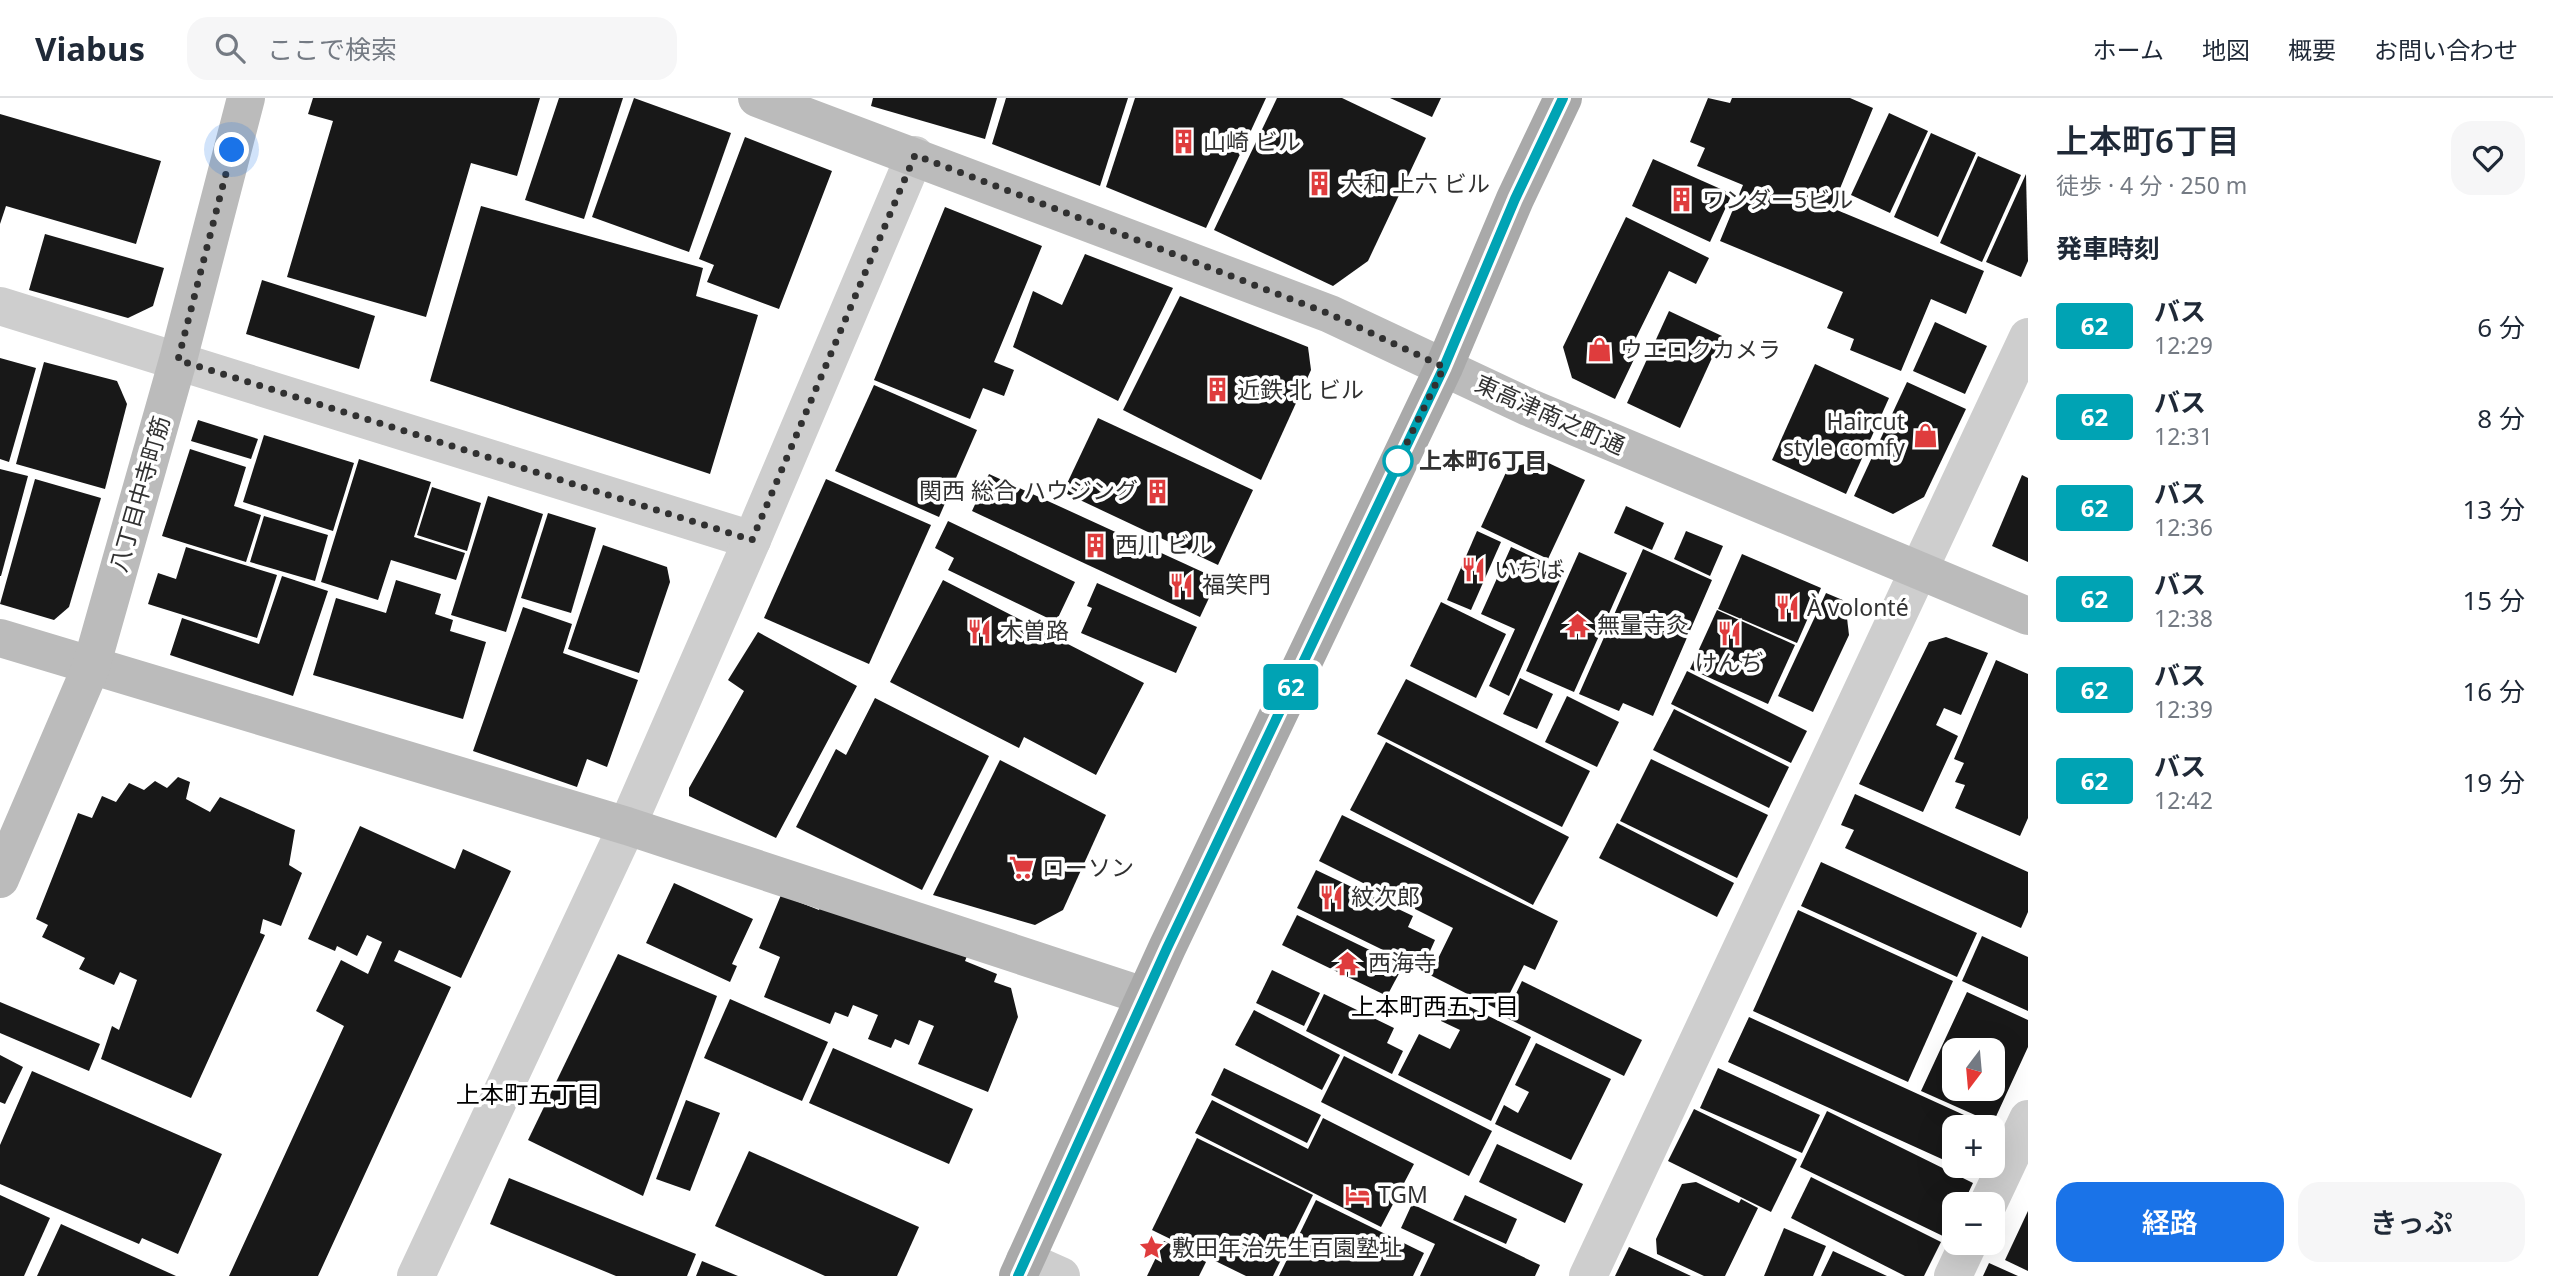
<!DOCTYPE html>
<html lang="ja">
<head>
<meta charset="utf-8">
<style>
	body { margin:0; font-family:"Noto Sans","Noto Sans JP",sans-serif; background:#f6f6f7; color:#1f2937; height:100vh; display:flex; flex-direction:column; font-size:26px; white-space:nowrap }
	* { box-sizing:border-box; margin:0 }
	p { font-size:23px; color:#747a83 }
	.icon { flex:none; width:38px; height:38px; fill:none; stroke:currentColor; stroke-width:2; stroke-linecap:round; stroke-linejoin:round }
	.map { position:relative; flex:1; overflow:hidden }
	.panel { display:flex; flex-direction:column; background:#fff; width:525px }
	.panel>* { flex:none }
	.badge { padding:0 14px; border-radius:5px; font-size:24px; line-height:46px }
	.needle { width:46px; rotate:196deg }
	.controls { position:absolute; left:1942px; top:940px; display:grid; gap:14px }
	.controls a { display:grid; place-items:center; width:63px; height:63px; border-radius:14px; background:#fff; box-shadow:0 7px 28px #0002; font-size:35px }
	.you { position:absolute; width:35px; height:35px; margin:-18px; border:5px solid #fff; border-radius:50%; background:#1a73e8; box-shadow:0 0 0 10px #1a73e833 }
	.map>.badge { position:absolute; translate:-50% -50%; box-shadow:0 0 0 4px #fff }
	h2 { padding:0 28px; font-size:26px; line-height:63px }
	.round { display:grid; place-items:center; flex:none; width:74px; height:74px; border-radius:21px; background:#f6f6f7 }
	.head { display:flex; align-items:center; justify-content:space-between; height:119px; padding:0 28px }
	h1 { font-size:33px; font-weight:600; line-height:52px }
	.cta { display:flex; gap:14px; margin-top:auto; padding:14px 28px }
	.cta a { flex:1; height:80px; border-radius:21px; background:#1a73e8; color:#fff; font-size:28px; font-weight:600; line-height:80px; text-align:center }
	.cta a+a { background:#f6f6f7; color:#1f2937 }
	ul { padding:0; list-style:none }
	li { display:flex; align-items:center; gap:21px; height:91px; padding:0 28px }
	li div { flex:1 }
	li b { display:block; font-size:26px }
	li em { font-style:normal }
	li .badge { min-width:77px; font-weight:700; text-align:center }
	header { display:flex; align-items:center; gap:42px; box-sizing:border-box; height:98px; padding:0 35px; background:#fff; border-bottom:2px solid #e0e1e3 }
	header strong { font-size:33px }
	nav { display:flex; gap:38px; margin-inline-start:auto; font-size:24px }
	.search { width:490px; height:63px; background:#f6f6f7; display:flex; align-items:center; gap:18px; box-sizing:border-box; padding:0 24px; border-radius:21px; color:#747a83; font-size:26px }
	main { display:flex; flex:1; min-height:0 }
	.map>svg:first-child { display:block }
	.building { fill:#181818; fill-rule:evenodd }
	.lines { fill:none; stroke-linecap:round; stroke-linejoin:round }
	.street { stroke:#cecece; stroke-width:38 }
	.secondary { stroke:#bbb; stroke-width:38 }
	.primary { stroke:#a9a9a9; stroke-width:38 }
	.line-casing { stroke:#fff; stroke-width:16 }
	.line { stroke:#00a3b4; stroke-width:10 }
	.walk { stroke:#313131; stroke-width:7; stroke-dasharray:0 12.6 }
	.stop-dot { fill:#fff; stroke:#00a3b4; stroke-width:3.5 }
	.labels { text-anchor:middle; stroke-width:7; stroke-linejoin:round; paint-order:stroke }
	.poi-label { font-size:23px; fill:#313131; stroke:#fff; text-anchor:start }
	.street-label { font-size:23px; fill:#313131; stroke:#fff }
	.stop-label { font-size:23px; font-weight:bold; fill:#313131; stroke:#fff; text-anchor:start }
	.neighbourhood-label { font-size:24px; fill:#000; stroke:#fff }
</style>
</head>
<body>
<header>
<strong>Viabus</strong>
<div class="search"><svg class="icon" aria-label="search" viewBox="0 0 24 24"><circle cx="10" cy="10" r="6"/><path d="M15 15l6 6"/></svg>ここで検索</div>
<nav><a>ホーム</a><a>地図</a><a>概要</a><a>お問い合わせ</a></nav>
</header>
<main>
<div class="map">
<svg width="2028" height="1178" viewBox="0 0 2028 1178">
	<rect width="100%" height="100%" fill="#fff"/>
	<g class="building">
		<polygon points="313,0 540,0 517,78 471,65 426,219 287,179 333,23 308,16"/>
		<polygon points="559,0 623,0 584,121 525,102"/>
		<polygon points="634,0 731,35 689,154 592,119"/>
		<polygon points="873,0 997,0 985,41 871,8"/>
		<polygon points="1006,0 1128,0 1100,88 992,46"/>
		<polygon points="1135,0 1266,0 1206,130 1106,89"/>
		<polygon points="1277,0 1342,0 1426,40 1368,163 1333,188 1214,132"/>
		<polygon points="1390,0 1441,0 1432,19"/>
		<polygon points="1708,0 1730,5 1732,0 1850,0 1873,10 1832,110 1984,173 1966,216 1931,201 1901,273 1850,252 1854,241 1827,230 1843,194 1720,143 1743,87 1697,68 1705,50 1690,44"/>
		<polygon points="1889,15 1928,33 1890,115 1851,97"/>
		<polygon points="0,16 161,63 136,146 6,108 0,126"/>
		<polygon points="1931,35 1976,55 1938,139 1894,119"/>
		<polygon points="745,39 832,73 779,211 707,184 714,167 699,161"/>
		<polygon points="1978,58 2021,77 1982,164 1940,145"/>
		<polygon points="1653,61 1732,96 1710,144 1632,108"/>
		<polygon points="2026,76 2028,163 2021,179 1986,164"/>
		<polygon points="481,108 703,170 696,198 758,217 710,376 430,283"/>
		<polygon points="945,109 1042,148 994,264 1014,272 1004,298 983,290 970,321 874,282"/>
		<polygon points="1626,119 1709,160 1696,186 1669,173 1629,254 1636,257 1615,301 1572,280 1563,249"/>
		<polygon points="45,136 164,170 153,208 128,220 29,192"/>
		<polygon points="1085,156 1173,190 1118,303 1013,249 1033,193 1062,207"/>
		<polygon points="262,182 375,218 359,271 246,236"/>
		<polygon points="1180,198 1308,249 1311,272 1261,382 1123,312"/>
		<polygon points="1669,213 1722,238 1680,330 1627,305"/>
		<polygon points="1935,224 1987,248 1965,296 1913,273"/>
		<polygon points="0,260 36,270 9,364 0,361"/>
		<polygon points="44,264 117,283 127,306 105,391 16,366"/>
		<polygon points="1815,266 1889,300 1846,396 1772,362"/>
		<polygon points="1907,284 1966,311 1924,399 1893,416 1854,398"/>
		<polygon points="874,287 977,332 939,419 835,373"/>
		<polygon points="1098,320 1253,392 1218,467 1063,394"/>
		<polygon points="198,322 258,341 251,361 191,343"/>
		<polygon points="264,337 354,365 333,433 243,404"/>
		<polygon points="190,351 246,369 234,408 261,417 246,464 162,438"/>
		<polygon points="359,361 431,384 414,439 465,455 456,482 391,462 378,502 321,484"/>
		<polygon points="1542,362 1585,382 1548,461 1481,429 1508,370"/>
		<polygon points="0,371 28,378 1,478 0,478"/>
		<polygon points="989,376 1218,481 1200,519 972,413"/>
		<polygon points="2022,377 2028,380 2028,464 1992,448"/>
		<polygon points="35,381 101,400 69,509 54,522 0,506"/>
		<polygon points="826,381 931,427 869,566 764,520"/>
		<polygon points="432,389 481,405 467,453 417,437"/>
		<polygon points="488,398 543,416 506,534 451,517"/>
		<polygon points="1626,408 1664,425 1652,452 1614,435"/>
		<polygon points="548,415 596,430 571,515 521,500"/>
		<polygon points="264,418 328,437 315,483 250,464"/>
		<polygon points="948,423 1075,484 1056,524 948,472 954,460 935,450"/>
		<polygon points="1477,433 1501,444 1471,512 1447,502"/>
		<polygon points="1686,433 1723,448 1710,478 1674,461"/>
		<polygon points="603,447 667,469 670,484 639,575 568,551"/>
		<polygon points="186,449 277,477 257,540 148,506 158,475 176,481"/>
		<polygon points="1511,449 1564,473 1509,598 1489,588 1515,531 1481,516"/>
		<polygon points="1643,451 1712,482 1653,618 1623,605 1619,613 1579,596"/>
		<polygon points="1579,454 1627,475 1574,594 1526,573"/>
		<polygon points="1742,456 1821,490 1797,545 1718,511"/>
		<polygon points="282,478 328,493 293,598 170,557 182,520 259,546"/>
		<polygon points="396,482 441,496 435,516 453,522 450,533 486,544 463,621 313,577 336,500 386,515"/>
		<polygon points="943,482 1144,585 1096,677 1024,639 1019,650 890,584"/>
		<polygon points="1097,485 1197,529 1176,575 1081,535 1092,510 1087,508"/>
		<polygon points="1826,495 1845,503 1849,537 1813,614 1778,598"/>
		<polygon points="1441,504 1506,536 1476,600 1410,568"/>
		<polygon points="523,509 572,526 563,555 638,582 607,669 587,661 577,689 473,653"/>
		<polygon points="1717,512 1795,547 1768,606 1690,571"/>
		<polygon points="758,534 857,588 776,740 689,698 689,690 744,593 728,582"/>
		<polygon points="1946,539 1988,555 1961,617 1944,610 1936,627 1958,638 1923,714 1859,686 1929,544"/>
		<polygon points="1996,562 2028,576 2028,720 2020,738 1955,710 1965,687 1955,684 1964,665 1954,661"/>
		<polygon points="1687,573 1807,633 1791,665 1671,606"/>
		<polygon points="1520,580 1553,596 1537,631 1503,616"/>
		<polygon points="1406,581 1590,673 1562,729 1377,636"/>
		<polygon points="1567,598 1619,624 1597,669 1545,644"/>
		<polygon points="875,600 989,658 922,792 796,729 836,651 846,657"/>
		<polygon points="1674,611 1789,669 1769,710 1653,652"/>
		<polygon points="1386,644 1569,739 1533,807 1350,712"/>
		<polygon points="1651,661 1768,717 1737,780 1620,723"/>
		<polygon points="1000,662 1106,717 1063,812 1035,827 933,797"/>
		<polygon points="178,679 190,684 186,701 210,714 220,699 295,732 289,767 302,775 281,828 263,821 260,835 265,837 191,1000 101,961 112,928 119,932 137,882 120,874 114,887 79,871 85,860 42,839 48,827 36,821 78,715 92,720 102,698 116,704 129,685 144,692 155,683 167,690"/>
		<polygon points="1855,696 2028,774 2028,814 2021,830 1845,750 1854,732 1841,727"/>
		<polygon points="1342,717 1558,823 1535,872 1524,867 1501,913 1430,877 1453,830 1319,763"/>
		<polygon points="1617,725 1734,785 1717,819 1599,760"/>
		<polygon points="360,728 455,771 463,751 511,773 461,880 399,852 394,863 451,889 318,1178 229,1178 344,928 316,913 341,862 368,876 382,844 367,837 357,858 337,848 335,853 308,841"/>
		<polygon points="1821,764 1977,835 1957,879 1801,808"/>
		<polygon points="1316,772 1413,818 1408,829 1435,842 1422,871 1297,810"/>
		<polygon points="674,785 753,821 732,866 737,868 730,884 646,845"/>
		<polygon points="781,797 819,812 822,804 967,858 965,863 997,876 994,884 1011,890 1018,919 988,994 918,966 934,928 919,922 909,947 895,941 891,950 868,941 878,917 853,907 848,919 835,914 830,926 764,899 780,859 759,850"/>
		<polygon points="1798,812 1953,883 1908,984 1753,913"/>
		<polygon points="1297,817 1403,868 1387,898 1282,847"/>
		<polygon points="1982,838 2028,859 2028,913 1962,883"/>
		<polygon points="618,856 717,898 643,1098 528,1042"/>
		<polygon points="1272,872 1320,895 1304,928 1256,905"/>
		<polygon points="1522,883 1642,942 1624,978 1505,919"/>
		<path d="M1967,894L2028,922V949L1993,1025L1921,993ZM1955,952H1993V990H1955Z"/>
		<polygon points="1324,896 1394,930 1387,945 1403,953 1392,976 1306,933"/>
		<polygon points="1452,900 1531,939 1491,1023 1398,977 1419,936 1450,951 1460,932 1441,923"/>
		<polygon points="730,901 828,944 802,1003 704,960"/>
		<polygon points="0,904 100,946 89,973 0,935"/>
		<polygon points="1254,912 1340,957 1322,992 1235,947"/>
		<polygon points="1749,919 1986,1027 1985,1029 1955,1029 1955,1067 1728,964"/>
		<polygon points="1536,945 1611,981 1571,1062 1495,1026 1504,1007 1518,1015 1529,994 1515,987"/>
		<polygon points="833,950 973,1011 949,1066 809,1005"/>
		<polygon points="0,957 23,969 5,1006 0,1004"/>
		<polygon points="1344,958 1492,1033 1469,1078 1321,1004"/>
		<polygon points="1224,970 1321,1017 1307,1045 1211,997"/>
		<polygon points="1718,970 1820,1017 1802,1055 1700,1010"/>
		<polygon points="32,973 222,1056 178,1156 142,1140 139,1146 0,1086 0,1047"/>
		<polygon points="686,1002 720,1015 690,1093 656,1081"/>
		<polygon points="1212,1002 1308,1051 1323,1020 1414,1066 1381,1129 1195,1035"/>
		<polygon points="1694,1011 1797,1061 1771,1114 1668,1063"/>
		<polygon points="1827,1013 1973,1085 1963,1106 1955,1106 1955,1123 1947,1140 1800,1069"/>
		<polygon points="1197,1040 1313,1097 1273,1178 1246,1178 1152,1132"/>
		<polygon points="1497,1046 1583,1086 1565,1125 1479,1084"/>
		<polygon points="749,1053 919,1129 897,1178 825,1178 715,1128"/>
		<polygon points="1811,1079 1941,1144 1924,1178 1905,1178 1791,1120"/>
		<polygon points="509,1080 696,1156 687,1178 616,1178 490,1126"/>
		<polygon points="1696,1084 1739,1105 1741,1101 1758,1110 1725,1178 1704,1178 1657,1156 1656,1141 1682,1086"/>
		<polygon points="0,1097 50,1120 24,1178 0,1178"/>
		<polygon points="1465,1097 1517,1121 1506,1146 1453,1122"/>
		<polygon points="1316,1102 1424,1155 1413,1178 1279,1178"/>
		<polygon points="1412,1106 1540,1167 1535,1178 1420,1178 1435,1146 1401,1130"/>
		<polygon points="2028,1113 2028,1173 2005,1162"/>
		<polygon points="61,1126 176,1178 37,1178"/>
		<polygon points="1784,1130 1826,1148 1813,1178 1764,1178"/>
		<polygon points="1164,1143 1206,1164 1199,1178 1147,1178"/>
		<polygon points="1629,1149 1691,1178 1615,1178"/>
		<polygon points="1833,1153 1887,1178 1821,1178"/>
		<polygon points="702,1163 738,1178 696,1178"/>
		<polygon points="1989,1165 2018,1178 1983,1178"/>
	</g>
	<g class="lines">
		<g class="street">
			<polyline points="0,208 752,442"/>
			<polyline points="1988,1106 2028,1021"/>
			<polyline points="1025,1162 1061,1178"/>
			<polyline points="416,1178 627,728 752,442 915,57"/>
			<polyline points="1588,1178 2028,239"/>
			<polyline points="1953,1178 1969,1144"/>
		</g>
		<g class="secondary">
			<polyline points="757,0 1330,216 1528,309 2028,518"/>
			<polyline points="0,540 627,728 1144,898"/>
			<polyline points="0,781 91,569 178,262 246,0"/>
		</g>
		<polyline class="primary" points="1018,1178 1167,850 1444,269 1515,101 1563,0"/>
	</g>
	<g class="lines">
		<defs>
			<polyline id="line" points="1018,1178 1167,850 1444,269 1515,101 1563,0"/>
		</defs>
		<use href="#line" class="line-casing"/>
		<use href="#line" class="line"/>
		<polyline class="walk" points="232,52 178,262 752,442 915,57 1330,216 1444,269 1398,363"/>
	</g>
	<defs>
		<symbol id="building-bare" viewBox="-9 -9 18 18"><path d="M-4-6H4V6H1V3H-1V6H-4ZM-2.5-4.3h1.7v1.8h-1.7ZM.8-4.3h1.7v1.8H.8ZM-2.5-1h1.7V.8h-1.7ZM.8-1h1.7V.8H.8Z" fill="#df3c3d" stroke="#fff" stroke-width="2.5" paint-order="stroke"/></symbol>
		<symbol id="shop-bare" viewBox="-9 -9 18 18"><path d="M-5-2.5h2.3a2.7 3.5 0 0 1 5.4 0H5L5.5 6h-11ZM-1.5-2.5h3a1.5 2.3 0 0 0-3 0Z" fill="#df3c3d" stroke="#fff" stroke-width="2.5" paint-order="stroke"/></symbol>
		<symbol id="restaurant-bare" viewBox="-9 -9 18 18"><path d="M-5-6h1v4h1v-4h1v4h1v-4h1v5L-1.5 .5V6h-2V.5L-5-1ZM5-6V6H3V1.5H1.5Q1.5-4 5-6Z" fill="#df3c3d" stroke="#fff" stroke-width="2.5" paint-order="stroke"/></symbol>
		<symbol id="temple-bare" viewBox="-9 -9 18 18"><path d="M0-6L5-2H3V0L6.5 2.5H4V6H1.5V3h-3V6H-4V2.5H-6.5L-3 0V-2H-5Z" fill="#df3c3d" stroke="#fff" stroke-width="2.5" paint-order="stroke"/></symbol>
		<symbol id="supermarket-bare" viewBox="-9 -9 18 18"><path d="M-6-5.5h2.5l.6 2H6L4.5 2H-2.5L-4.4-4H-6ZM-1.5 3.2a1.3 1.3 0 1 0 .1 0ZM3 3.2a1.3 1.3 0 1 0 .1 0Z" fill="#df3c3d" stroke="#fff" stroke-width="2.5" paint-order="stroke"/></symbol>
		<symbol id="hotel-bare" viewBox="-9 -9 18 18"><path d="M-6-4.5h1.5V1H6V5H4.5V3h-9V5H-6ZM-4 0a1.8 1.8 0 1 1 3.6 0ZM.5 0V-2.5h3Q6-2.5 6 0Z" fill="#df3c3d" stroke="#fff" stroke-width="2.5" paint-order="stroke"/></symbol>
		<symbol id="sight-bare" viewBox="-9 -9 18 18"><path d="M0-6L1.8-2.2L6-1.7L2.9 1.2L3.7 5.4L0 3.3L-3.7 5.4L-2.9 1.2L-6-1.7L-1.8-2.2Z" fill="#df3c3d" stroke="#fff" stroke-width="2.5" paint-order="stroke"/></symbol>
	</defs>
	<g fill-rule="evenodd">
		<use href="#building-bare" x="1166" y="26" width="35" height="35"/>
		<use href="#building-bare" x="1302" y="68" width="35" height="35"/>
		<use href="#building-bare" x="1664" y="84" width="35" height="35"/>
		<use href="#shop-bare" x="1582" y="234" width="35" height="35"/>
		<use href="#building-bare" x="1200" y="274" width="35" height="35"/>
		<use href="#shop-bare" x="1908" y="320" width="35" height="35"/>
		<use href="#building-bare" x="1140" y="376" width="35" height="35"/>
		<use href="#building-bare" x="1078" y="430" width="35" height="35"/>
		<use href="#restaurant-bare" x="1456" y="454" width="35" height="35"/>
		<use href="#restaurant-bare" x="1164" y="470" width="35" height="35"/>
		<use href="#restaurant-bare" x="1770" y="492" width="35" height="35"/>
		<use href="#temple-bare" x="1560" y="510" width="35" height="35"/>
		<use href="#restaurant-bare" x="962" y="516" width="35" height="35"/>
		<use href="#restaurant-bare" x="1712" y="518" width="35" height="35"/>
		<use href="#supermarket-bare" x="1004" y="752" width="35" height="35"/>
		<use href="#restaurant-bare" x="1314" y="782" width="35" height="35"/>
		<use href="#temple-bare" x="1330" y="848" width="35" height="35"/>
		<use href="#hotel-bare" x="1340" y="1080" width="35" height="35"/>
		<use href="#sight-bare" x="1134" y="1132" width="35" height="35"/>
	</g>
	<circle class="stop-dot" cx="1398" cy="363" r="14"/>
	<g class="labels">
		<g class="poi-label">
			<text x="1203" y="52">山崎 ビル</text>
			<text x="1340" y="94">大和 上六 ビル</text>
			<text x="1702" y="110">ワンダー5ビル</text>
			<text x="1620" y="260">ウエロクカメラ</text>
			<text x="1237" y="300">近鉄 北 ビル</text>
			<text x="1905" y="332" text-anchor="end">Haircut<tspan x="1905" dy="26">style comfy</tspan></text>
			<text x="1138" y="401" text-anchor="end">関西 総合 ハウジング</text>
			<text x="1115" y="455">西川 ビル</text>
			<text x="1494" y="480">いちば</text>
			<text x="1202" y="495">福笑門</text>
			<text x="1807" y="518">À volonté</text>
			<text x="1597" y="535">無量寺灸</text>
			<text x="1000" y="541">木曽路</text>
			<text x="1729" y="573" text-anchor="middle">けんぢ</text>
			<text x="1042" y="778">ローソン</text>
			<text x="1351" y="807">紋次郎</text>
			<text x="1368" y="873">西海寺</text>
			<text x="1378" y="1105">TGM</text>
			<text x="1172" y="1158">敷田年治先生百園塾址</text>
		</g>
		<g class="street-label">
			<text transform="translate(1550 317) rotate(24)" y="8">東高津南之町通</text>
			<text transform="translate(140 396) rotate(-74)" y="8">八丁目中寺町筋</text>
		</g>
		<g class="stop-label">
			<text x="1419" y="371">上本町6丁目</text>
		</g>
		<g class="neighbourhood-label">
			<text x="1435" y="917">上本町西五丁目</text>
			<text x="528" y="1005">上本町五丁目</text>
		</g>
	</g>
</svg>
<div class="controls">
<a><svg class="needle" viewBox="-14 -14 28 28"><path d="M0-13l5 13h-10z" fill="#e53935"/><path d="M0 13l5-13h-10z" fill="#747a83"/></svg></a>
<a>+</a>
<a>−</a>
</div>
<div class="you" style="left:232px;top:52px"></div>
<b class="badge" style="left:1291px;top:589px;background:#00a3b4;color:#fff">62</b>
</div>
<section class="panel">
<div class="head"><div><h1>上本町6丁目</h1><p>徒歩 · 4 分 · 250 m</p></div><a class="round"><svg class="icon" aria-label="heart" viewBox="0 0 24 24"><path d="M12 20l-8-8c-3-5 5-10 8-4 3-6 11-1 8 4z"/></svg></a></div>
<h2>発車時刻</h2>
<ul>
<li><span class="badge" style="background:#00a3b4;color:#fff">62</span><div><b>バス</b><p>12:29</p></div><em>6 分</em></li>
<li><span class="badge" style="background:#00a3b4;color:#fff">62</span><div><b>バス</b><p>12:31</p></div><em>8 分</em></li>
<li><span class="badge" style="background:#00a3b4;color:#fff">62</span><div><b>バス</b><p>12:36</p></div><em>13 分</em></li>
<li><span class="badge" style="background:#00a3b4;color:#fff">62</span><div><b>バス</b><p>12:38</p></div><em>15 分</em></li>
<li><span class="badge" style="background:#00a3b4;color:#fff">62</span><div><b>バス</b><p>12:39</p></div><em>16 分</em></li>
<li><span class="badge" style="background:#00a3b4;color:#fff">62</span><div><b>バス</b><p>12:42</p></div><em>19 分</em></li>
</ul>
<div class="cta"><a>経路</a><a>きっぷ</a></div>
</section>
</main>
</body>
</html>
